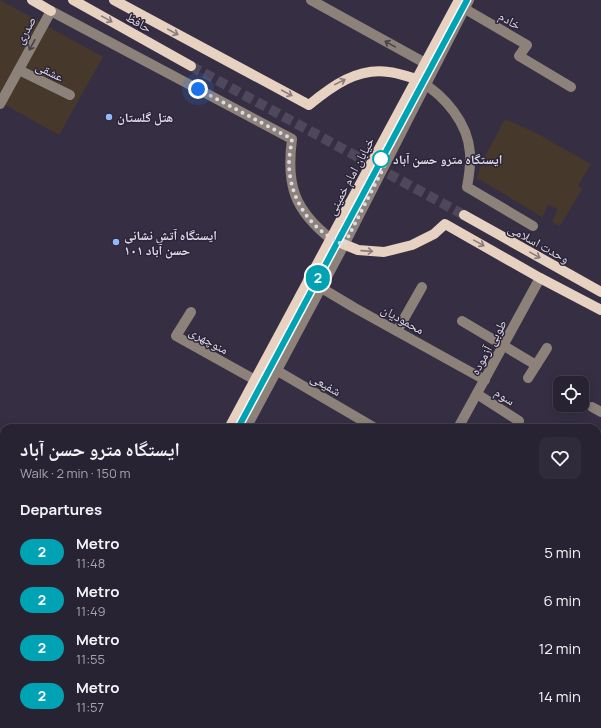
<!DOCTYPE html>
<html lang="en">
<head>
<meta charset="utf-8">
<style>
	body { margin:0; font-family:Manrope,"Noto Naskh Arabic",sans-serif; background:#302b3b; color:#f1f3f6; height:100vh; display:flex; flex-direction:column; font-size:15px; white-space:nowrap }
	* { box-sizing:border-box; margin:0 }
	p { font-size:13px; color:#a5a4ac }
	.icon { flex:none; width:22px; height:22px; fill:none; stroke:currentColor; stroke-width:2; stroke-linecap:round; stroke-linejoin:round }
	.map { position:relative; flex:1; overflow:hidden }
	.panel { position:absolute; left:0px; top:424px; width:601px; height:304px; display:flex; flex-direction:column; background:#282333; border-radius:12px 12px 0 0; box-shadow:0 2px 10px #0003,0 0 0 1px #44404e }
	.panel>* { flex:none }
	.badge { padding:0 8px; border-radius:13px; font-size:14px; line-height:26px }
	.tools { position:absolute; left:553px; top:376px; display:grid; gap:8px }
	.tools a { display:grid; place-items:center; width:36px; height:36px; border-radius:8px; background:#282333; box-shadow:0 2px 10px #0003,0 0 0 1px #44404e; font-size:20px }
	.you { position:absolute; width:20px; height:20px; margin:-10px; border:3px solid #fff; border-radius:50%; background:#1a73e8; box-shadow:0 0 0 6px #1a73e833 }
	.map>.badge { position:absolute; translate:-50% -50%; box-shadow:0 0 0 2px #fff }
	h2 { padding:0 20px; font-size:15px; line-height:36px }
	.round { display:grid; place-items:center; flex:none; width:42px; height:42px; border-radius:8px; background:#302b3b }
	.overview { display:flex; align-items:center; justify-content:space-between; height:68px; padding:0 20px }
	h1 { font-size:19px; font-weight:700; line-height:30px }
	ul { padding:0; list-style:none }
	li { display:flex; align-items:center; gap:12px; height:48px; padding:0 20px }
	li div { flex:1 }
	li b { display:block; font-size:15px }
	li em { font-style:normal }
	li .badge { min-width:44px; font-weight:700; text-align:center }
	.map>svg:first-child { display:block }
	.commercial { fill:#46382a }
	.green { fill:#464b33 }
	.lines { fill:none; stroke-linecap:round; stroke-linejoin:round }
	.major-tunnel { stroke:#4f485c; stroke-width:10; stroke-dasharray:10 5; stroke-linecap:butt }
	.minor { stroke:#8d827a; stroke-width:10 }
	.major { stroke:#e7d1c1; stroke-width:10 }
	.oneway { stroke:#8a7b7d }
	.oneway2 { stroke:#49414c }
	.line-casing { stroke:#fff; stroke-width:9 }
	.line { stroke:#00a3b4; stroke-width:6 }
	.walk { stroke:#ddd9e6; stroke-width:4; stroke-dasharray:0 7.2 }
	.poi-dot { fill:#8fb8fd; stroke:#2c2539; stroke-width:1.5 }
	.stop-dot { fill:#fff; stroke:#00a3b4; stroke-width:2 }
	.labels { text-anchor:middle; stroke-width:3; stroke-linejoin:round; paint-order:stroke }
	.street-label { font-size:13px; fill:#ddd9e6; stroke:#2c2539 }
	.poi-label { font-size:13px; font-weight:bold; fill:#ddd9e6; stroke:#2c2539; text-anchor:start }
	.stop-label { font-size:13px; font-weight:bold; fill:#ddd9e6; stroke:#2c2539; text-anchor:start }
</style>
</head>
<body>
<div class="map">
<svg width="601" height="728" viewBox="0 0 601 728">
	<rect width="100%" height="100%" fill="#362f44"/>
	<g class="commercial">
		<polygon points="0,0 103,57 59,135 0,102"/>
		<polygon points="505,119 536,133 591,164 578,186 582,189 560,226 552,222 558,209 548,205 542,217 477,178 484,155 484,158"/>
		<polygon points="0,693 4,696 4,724 37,724 41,728 0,728"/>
	</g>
	<polygon class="green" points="0,713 4,716 4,724 20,724 27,728 0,728"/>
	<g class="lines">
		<polyline class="major-tunnel" points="191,66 464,215"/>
		<g class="minor">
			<polyline points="311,0 425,63"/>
			<polyline points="460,6 527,45 519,56 571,87"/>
			<polyline points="19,70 70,95"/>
			<path d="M420,81C445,96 468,123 470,153C471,165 469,176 467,187L533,226"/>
			<path d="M0,104L51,11L292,139C286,185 294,210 331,239"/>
			<polyline points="308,280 355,308 485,380"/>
			<polyline points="191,312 176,336 255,380"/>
			<polyline points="462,321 536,365"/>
			<polyline points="397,331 422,287"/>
			<polyline points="264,363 375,428"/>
			<polyline points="528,378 547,348"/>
			<polyline points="477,394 519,421"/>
			<polyline points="592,407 601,412"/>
			<polyline points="246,428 344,245 469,0"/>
			<polyline points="458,428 540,278"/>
			<polyline points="597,475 601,468"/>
			<polyline points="597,558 601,561"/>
			<polyline points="0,621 4,614"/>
			<polyline points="597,667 601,670"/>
			<polyline points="213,724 220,728"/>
			<polyline points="472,724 478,728"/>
			<polyline points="86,728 88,724"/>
			<polyline points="247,728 249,724"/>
			<polyline points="423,728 426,724"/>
			<polyline points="518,728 521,724"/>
		</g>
		<g class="major">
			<polyline points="32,0 51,11"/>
			<polyline points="73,0 191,66"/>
			<path d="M114,0L309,105C332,86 358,67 389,72C399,73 408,77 417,79"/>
			<polyline points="464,215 601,292"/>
			<polyline points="331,239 358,250 384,252 412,245 434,234 445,224 540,278 601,310"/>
			<polyline points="229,428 459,0"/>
			<polyline points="0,497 4,499"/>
			<polyline points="68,728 70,724"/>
		</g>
	</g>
	<defs><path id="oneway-shaft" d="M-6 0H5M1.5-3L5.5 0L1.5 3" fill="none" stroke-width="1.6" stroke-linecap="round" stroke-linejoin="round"/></defs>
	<g class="oneway">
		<use href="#oneway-shaft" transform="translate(107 19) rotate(29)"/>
		<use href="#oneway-shaft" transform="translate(173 32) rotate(28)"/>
		<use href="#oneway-shaft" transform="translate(340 82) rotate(-26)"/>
		<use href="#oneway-shaft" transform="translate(287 93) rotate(28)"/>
		<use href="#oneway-shaft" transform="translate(479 243) rotate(29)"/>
		<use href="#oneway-shaft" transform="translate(367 251) rotate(4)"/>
		<use href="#oneway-shaft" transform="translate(535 255) rotate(29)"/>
	</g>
	<g class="oneway2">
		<use href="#oneway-shaft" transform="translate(390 44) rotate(-151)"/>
		<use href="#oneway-shaft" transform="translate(32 45) rotate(119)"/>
	</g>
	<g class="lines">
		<defs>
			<polyline id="line" points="238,428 467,0"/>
		</defs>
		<use href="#line" class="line-casing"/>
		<use href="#line" class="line"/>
		<path class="walk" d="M198,89L292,139C291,147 289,156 289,164C290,201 311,230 344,245L386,163L381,159"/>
	</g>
	<g class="poi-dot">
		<circle cx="109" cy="117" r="4"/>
		<circle cx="116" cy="242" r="4"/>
	</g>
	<circle class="stop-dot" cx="381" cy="159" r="8"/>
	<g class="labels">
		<g class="street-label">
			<text transform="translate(510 20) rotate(30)" y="5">خادم</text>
			<text transform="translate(139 22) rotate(29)" y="5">حافظ</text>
			<text transform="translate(25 30) rotate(-61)" y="5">صدری</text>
			<text transform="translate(50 71) rotate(26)" y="5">عشقی</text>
			<text transform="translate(350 176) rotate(-62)" y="5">خیابان امام خمینی</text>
			<text transform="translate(539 243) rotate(29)" y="5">وحدت اسلامی</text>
			<text transform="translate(403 319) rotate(29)" y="5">محمودیان</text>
			<text transform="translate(209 340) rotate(29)" y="5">منوچهری</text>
			<text transform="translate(488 347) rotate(-61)" y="5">طوبی آزموده</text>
			<text transform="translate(326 384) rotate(30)" y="5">شفیعی</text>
			<text transform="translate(505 396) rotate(33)" y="5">سوم</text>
		</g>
		<g class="poi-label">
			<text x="117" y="122">هتل گلستان</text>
			<text x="124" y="240">ایستگاه آتش نشانی<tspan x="124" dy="15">۱۰۱ حسن آباد</tspan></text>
		</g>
		<g class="stop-label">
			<text x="393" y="164">ایستگاه مترو حسن آباد</text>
		</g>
	</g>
</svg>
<div class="tools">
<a><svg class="icon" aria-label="locate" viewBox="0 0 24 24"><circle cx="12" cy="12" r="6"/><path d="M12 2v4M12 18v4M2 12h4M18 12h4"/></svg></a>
</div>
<div class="you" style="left:198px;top:89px"></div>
<b class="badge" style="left:318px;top:278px;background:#00a3b4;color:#fff">2</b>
<section class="panel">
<div class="overview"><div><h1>ایستگاه مترو حسن آباد</h1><p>Walk · 2 min · 150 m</p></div><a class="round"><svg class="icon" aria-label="heart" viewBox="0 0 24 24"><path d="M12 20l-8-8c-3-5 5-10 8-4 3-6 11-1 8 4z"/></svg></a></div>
<h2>Departures</h2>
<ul>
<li><span class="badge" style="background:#00a3b4;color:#fff">2</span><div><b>Metro</b><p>11:48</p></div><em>5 min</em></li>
<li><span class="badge" style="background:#00a3b4;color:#fff">2</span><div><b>Metro</b><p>11:49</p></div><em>6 min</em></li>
<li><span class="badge" style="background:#00a3b4;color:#fff">2</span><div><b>Metro</b><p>11:55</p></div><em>12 min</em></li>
<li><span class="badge" style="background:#00a3b4;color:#fff">2</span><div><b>Metro</b><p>11:57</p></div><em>14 min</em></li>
</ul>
</section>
</div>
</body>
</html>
